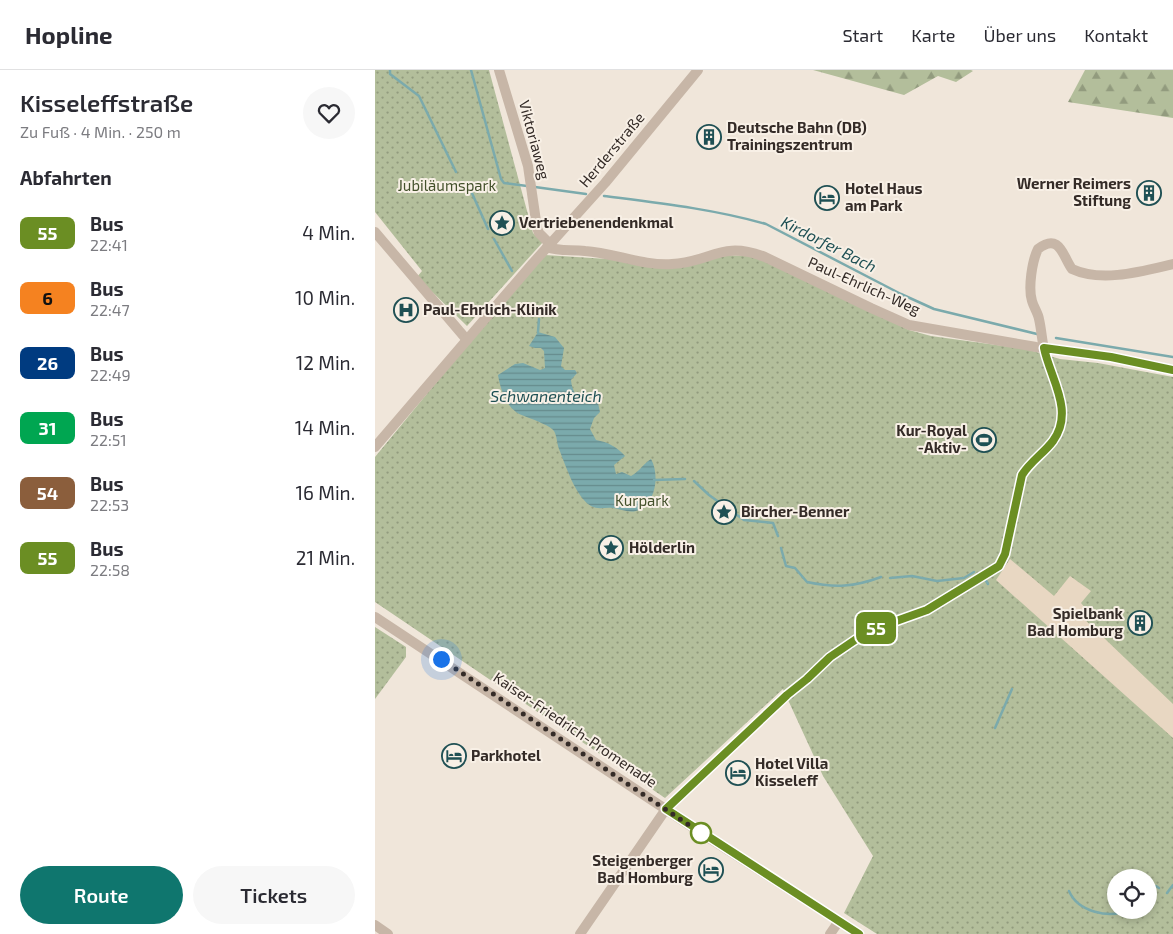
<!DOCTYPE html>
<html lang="de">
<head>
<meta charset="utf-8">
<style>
	body { margin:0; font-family:"Exo 2",sans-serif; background:#f7f7f7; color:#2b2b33; height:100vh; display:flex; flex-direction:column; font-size:19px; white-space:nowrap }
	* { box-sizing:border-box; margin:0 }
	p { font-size:16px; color:#7c7c81 }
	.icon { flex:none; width:28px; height:28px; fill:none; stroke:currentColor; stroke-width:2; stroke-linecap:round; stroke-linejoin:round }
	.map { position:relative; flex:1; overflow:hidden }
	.side { display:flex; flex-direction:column; background:#fff; width:375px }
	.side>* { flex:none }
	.badge { padding:0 10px; border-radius:8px; font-size:18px; line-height:32px }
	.tools { position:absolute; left:732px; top:799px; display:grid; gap:10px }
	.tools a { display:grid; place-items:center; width:50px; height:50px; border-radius:50%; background:#fff; box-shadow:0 2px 8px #0003; font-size:25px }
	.you { position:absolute; width:25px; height:25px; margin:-12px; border:4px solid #fff; border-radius:50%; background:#1a73e8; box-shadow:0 0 0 8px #1a73e833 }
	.map>.badge { position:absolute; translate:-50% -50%; box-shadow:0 0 0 2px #fff }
	h2 { padding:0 20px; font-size:19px; line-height:45px }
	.round { display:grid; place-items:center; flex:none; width:52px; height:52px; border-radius:26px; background:#f7f7f7 }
	.head { display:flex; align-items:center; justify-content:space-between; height:85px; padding:0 20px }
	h1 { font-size:24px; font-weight:600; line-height:38px }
	.action { display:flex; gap:10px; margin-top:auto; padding:10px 20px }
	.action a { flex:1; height:58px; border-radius:30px; background:#0f766e; color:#fff; font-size:20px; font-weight:600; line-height:58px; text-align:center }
	.action a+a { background:#f7f7f7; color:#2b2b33 }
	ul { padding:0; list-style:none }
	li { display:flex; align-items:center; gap:15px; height:65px; padding:0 20px }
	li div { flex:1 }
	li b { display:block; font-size:19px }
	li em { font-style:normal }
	li .badge { min-width:55px; font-weight:700; text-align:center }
	header { display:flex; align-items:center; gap:30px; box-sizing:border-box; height:70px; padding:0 25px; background:#fff; border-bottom:1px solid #e1e1e2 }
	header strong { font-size:24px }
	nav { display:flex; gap:28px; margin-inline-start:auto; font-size:18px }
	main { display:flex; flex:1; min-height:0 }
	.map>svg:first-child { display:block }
	.forest { fill:url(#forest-firs) }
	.park { fill:url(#park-dots); fill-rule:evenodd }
	.plaza { fill:#e8d7c2 }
	.water { fill:url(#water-rules) }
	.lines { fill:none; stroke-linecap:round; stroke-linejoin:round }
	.stream { stroke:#7baaac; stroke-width:2.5 }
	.minor { stroke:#c7b6a7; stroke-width:10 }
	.line-casing { stroke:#fff; stroke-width:11 }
	.line { stroke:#6b8e23; stroke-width:8 }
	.walk { stroke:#342b27; stroke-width:5; stroke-dasharray:0 9 }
	.stop-dot { fill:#fff; stroke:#6b8e23; stroke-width:2.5 }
	.labels { text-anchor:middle; stroke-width:4; stroke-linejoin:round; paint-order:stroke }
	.poi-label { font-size:15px; font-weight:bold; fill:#342b27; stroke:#f8f0e6; text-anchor:start }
	.street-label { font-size:15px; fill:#342b27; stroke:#f8f0e6 }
	.park-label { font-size:15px; fill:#44512c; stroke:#f8f0e6 }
	.water-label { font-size:16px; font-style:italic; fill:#1f5054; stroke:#f8f0e6 }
</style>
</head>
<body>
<header>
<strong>Hopline</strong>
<nav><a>Start</a><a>Karte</a><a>Über uns</a><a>Kontakt</a></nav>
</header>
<main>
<section class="side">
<div class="head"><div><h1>Kisseleffstraße</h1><p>Zu Fuß · 4 Min. · 250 m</p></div><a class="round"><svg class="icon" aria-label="heart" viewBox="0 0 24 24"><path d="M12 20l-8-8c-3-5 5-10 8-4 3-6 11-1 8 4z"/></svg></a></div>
<h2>Abfahrten</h2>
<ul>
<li><span class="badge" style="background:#6b8e23;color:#fff">55</span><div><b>Bus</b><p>22:41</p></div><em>4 Min.</em></li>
<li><span class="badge" style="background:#f58220;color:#111">6</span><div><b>Bus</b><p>22:47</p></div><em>10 Min.</em></li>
<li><span class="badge" style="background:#003b80;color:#fff">26</span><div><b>Bus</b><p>22:49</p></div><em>12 Min.</em></li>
<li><span class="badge" style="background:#00a651;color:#fff">31</span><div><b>Bus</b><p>22:51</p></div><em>14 Min.</em></li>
<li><span class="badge" style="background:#8b5e3c;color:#fff">54</span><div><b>Bus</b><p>22:53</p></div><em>16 Min.</em></li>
<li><span class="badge" style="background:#6b8e23;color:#fff">55</span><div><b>Bus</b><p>22:58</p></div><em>21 Min.</em></li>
</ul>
<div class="action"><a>Route</a><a>Tickets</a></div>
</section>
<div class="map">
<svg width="798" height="864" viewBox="0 0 798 864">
	<defs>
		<pattern id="forest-firs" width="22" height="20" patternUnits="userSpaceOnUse" patternTransform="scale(1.25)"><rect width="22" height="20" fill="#b3be9b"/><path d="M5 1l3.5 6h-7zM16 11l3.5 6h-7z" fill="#929b7e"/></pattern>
		<pattern id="park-dots" width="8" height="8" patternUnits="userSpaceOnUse" patternTransform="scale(1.25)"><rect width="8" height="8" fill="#b3be9b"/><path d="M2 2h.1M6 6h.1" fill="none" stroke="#929b7e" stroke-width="1.8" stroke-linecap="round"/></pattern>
		<pattern id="water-rules" width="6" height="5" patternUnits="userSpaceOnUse" patternTransform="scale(1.25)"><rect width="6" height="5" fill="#7baaac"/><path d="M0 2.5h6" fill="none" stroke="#668b8c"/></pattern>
	</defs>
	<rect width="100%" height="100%" fill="#f0e6da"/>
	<g class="forest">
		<polygon points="438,0 596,0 598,1 581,12 563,6 529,25"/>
		<polygon points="710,0 798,0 798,48 693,32"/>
	</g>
	<g class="park">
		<polygon points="0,0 114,0 158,163 168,172 92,256 42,207 47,201 0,142"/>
		<path d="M170,185L248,190L274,196L347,185L379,186L534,260L556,266L651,279L685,289L723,293L798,307V864H502L469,843L498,786L448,706L408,619L290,728L0,532V387L97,269ZM741,808H774V840H741Z"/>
		<polygon points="0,557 31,577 31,587 0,629"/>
	</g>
	<polygon class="plaza" points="635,489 679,526 695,506 716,521 706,533 711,539 705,545 798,634 798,668 621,510"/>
	<path class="water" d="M163,262L180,267L189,278L186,296L190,300H200L202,303L196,310C197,322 202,327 211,334L223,333L225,342L219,348L215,359L221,370C233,372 242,377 250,386L239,395L241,404L247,402L256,406C264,402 268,394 276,389C285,405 281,435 261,441C253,443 245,439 238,438C230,437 223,440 216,436C200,426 191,396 184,379C182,374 182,366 179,361C175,356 168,354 162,351C156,348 147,346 141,342C130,334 125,317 123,305L140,294L148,293L165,300L170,298L169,281L166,278H160L154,276Z"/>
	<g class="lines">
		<g class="stream">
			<polyline points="15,0 15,4 44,26 81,102"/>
			<polyline points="96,0 126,109 129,113 152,116"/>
			<polyline points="88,112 96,121 113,159"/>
			<polyline points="160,117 211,124"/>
			<path d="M229,126C284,133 338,139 391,154L526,224L559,239L662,264"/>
			<polyline points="119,169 137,201"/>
			<polyline points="163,262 164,249"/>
			<polyline points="681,268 798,287"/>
			<polyline points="279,410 310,409"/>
			<polyline points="319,411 334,425 369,450 398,453 403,466"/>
			<path d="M406,478L411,496L420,498L432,512C460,518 479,517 506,507"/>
			<polyline points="515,508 537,506 562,511 589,508 599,502"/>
			<polyline points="610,509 613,514"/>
			<polyline points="620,658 637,619"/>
			<path d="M694,821C703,842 734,849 754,840"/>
			<polyline points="774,823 781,816 784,818"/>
			<polyline points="792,823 798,815"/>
		</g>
		<g class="minor">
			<polyline points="124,0 153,96 162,158 164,163 175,174"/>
			<polyline points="0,162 92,270"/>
			<path d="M172,177C185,182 197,179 210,181C239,183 268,196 297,194C337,192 346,170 390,187L496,238L534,255L661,277L736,287L798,300"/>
			<polyline points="0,377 158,193 230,113 323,0"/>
			<polyline points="0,547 325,762 484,864"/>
			<polyline points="0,855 13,864"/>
			<path d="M205,864L291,739L412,625L432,609L455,587L480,570L499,559L552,540L624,496L630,484L647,405C657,388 681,375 685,357C691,332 679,310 671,287C667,275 667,262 664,249C663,243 659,238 657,231C653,218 657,191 663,179C685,162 688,187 697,199C727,213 768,201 798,194"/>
			<polyline points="455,864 464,851"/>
		</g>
	</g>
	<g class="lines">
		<defs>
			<path id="line" d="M484,864L291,739L412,625L432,609L455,587L480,570L499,559L552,540L624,496L630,484L647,405C656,391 669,383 678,371C700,341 675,308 669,278L736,287L798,300"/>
		</defs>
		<use href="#line" class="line-casing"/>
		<use href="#line" class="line"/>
		<polyline class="walk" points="66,589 326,763"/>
	</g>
	<defs>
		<symbol id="building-ring" viewBox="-11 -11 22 22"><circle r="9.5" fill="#f8f0e6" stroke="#1f5054" stroke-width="1.5"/><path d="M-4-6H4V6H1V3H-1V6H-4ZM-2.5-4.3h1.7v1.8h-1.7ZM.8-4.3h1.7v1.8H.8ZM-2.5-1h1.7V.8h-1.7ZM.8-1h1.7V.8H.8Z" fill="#1f5054"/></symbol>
		<symbol id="hotel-ring" viewBox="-11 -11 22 22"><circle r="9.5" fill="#f8f0e6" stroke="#1f5054" stroke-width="1.5"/><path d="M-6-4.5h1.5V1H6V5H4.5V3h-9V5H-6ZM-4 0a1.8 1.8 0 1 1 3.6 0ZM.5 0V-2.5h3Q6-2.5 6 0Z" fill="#1f5054"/></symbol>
		<symbol id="sight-ring" viewBox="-11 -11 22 22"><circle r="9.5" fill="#f8f0e6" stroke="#1f5054" stroke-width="1.5"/><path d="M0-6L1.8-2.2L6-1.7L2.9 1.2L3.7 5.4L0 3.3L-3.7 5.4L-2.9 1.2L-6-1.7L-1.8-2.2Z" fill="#1f5054"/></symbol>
		<symbol id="hospital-ring" viewBox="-11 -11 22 22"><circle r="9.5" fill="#f8f0e6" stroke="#1f5054" stroke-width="1.5"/><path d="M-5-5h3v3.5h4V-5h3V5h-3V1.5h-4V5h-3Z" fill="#1f5054"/></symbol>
		<symbol id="stadium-ring" viewBox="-11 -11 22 22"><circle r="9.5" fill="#f8f0e6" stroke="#1f5054" stroke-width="1.5"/><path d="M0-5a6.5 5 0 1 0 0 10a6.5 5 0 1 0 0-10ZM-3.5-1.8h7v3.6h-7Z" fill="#1f5054"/></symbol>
	</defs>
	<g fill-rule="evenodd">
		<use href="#building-ring" x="320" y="53" width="28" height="28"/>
		<use href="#building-ring" x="760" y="109" width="28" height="28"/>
		<use href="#hotel-ring" x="438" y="114" width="28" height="28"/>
		<use href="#sight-ring" x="113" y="139" width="28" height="28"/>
		<use href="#hospital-ring" x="17" y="226" width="28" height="28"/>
		<use href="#stadium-ring" x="595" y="356" width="28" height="28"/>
		<use href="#sight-ring" x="335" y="428" width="28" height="28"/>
		<use href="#sight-ring" x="222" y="464" width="28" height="28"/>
		<use href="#building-ring" x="751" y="539" width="28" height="28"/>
		<use href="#hotel-ring" x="65" y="672" width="28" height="28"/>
		<use href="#hotel-ring" x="349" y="689" width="28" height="28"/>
		<use href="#hotel-ring" x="322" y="786" width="28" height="28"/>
	</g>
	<circle class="stop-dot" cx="326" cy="763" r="10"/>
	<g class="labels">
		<g class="poi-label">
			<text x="352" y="63">Deutsche Bahn (DB)<tspan x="352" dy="17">Trainingszentrum</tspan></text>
			<text x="756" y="119" text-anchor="end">Werner Reimers<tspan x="756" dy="17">Stiftung</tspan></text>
			<text x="470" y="124">Hotel Haus<tspan x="470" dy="17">am Park</tspan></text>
			<text x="144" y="158">Vertriebenendenkmal</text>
			<text x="48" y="245">Paul-Ehrlich-Klinik</text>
			<text x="592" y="366" text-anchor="end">Kur-Royal<tspan x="592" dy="17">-Aktiv-</tspan></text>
			<text x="366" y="447">Bircher-Benner</text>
			<text x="254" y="483">Hölderlin</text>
			<text x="748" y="549" text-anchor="end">Spielbank<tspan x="748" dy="17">Bad Homburg</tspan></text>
			<text x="96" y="691">Parkhotel</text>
			<text x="380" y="699">Hotel Villa<tspan x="380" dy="17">Kisseleff</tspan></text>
			<text x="318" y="796" text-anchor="end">Steigenberger<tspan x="318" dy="17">Bad Homburg</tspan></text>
		</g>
		<g class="street-label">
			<text transform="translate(159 70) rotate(75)" y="5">Viktoriaweg</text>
			<text transform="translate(237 80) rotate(-50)" y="5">Herderstraße</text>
			<text transform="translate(489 216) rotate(24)" y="5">Paul-Ehrlich-Weg</text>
			<text transform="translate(200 660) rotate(34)" y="5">Kaiser-Friedrich-Promenade</text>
		</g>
		<g class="park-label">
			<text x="72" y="121">Jubiläumspark</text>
			<text x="267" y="436">Kurpark</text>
		</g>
		<g class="water-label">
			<text transform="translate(454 174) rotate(27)" y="6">Kirdorfer Bach</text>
			<text x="171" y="332">Schwanenteich</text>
		</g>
	</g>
</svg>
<div class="tools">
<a><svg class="icon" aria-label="locate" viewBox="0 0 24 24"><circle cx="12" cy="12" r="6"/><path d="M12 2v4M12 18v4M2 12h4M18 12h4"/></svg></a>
</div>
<div class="you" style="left:66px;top:589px"></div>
<b class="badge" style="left:501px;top:558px;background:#6b8e23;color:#fff">55</b>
</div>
</main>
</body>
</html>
